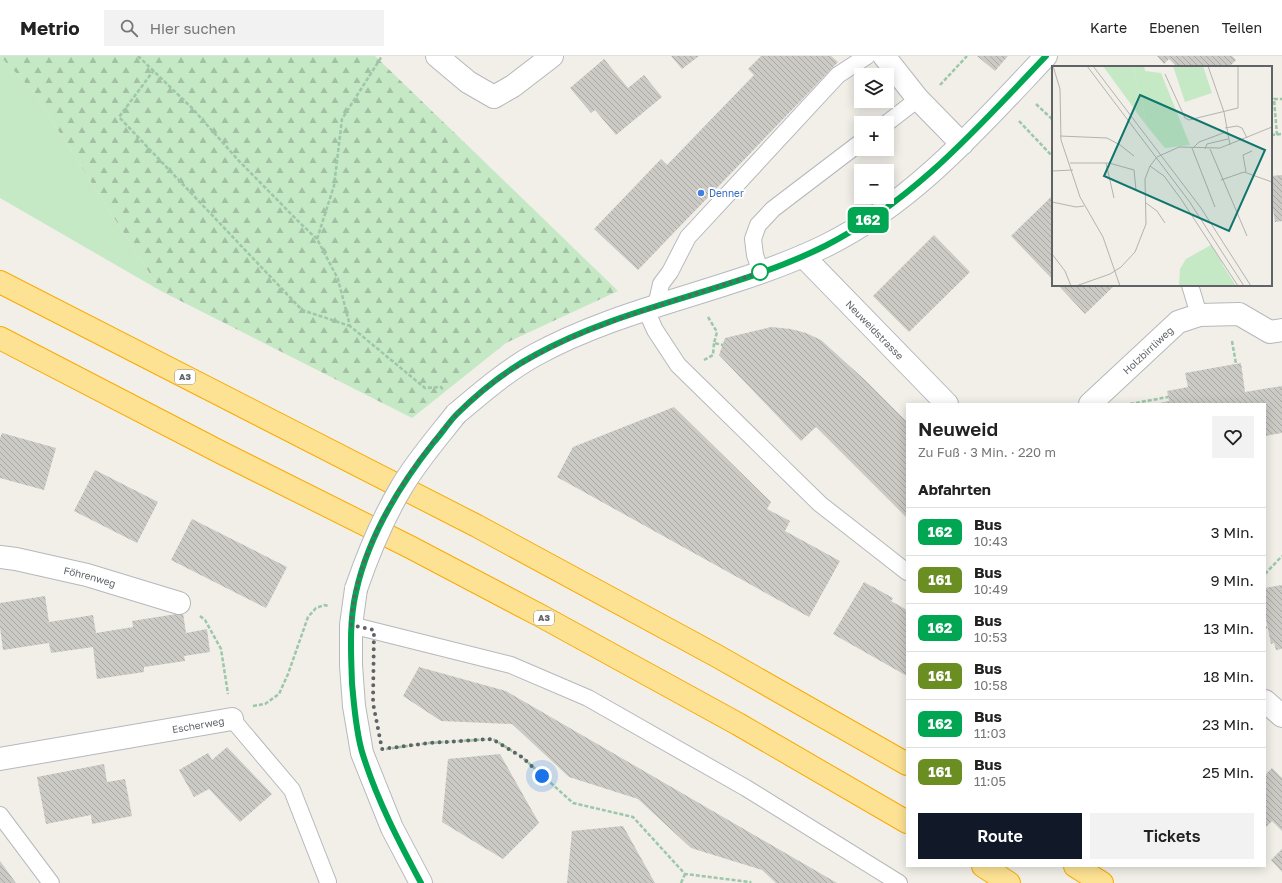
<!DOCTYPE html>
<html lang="de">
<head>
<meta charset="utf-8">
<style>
	body { margin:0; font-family:"Golos Text",sans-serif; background:#f2f2f2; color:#222; height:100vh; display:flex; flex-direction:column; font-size:15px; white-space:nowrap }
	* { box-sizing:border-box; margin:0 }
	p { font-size:13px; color:#767676 }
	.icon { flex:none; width:22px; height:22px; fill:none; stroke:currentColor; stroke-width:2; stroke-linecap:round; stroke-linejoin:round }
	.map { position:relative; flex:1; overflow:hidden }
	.sheet { position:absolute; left:906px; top:347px; width:360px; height:464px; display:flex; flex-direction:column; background:#fff; border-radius:0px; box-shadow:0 2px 10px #0003 }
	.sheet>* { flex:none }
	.badge { padding:0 8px; border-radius:6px; font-size:14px; line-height:26px }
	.buttons { position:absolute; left:854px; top:12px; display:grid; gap:8px }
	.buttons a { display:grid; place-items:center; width:40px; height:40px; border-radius:0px; background:#fff; box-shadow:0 2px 10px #0003; font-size:20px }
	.you { position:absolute; width:20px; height:20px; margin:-10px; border:3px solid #fff; border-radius:50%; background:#1a73e8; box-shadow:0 0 0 6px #1a73e833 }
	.map>.badge { position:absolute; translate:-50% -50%; box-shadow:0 0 0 2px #fff }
	h2 { padding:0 12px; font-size:15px; line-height:36px }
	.round { display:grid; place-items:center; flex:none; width:42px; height:42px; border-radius:0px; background:#f2f2f2 }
	.head { display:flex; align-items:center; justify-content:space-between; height:68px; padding:0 12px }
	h1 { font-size:19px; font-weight:600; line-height:30px }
	.action { display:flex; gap:8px; margin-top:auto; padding:8px 12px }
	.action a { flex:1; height:46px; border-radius:0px; background:#111827; color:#fff; font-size:16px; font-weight:600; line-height:46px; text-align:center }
	.action a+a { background:#f2f2f2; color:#222 }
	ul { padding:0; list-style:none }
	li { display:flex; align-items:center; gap:12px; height:48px; padding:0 12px; border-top:1px solid #e0e0e0 }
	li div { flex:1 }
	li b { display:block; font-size:15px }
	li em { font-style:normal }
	li .badge { min-width:44px; font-weight:700; text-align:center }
	header { display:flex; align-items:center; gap:24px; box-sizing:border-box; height:56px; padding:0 20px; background:#fff; border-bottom:1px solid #e0e0e0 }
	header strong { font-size:19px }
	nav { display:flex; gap:22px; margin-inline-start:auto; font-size:14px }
	.search { width:280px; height:36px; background:#f2f2f2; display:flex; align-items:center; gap:10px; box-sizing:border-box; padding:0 14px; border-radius:0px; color:#767676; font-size:15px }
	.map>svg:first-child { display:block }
	.grass { fill:#c5e8c5 }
	.forest { fill:url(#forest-firs) }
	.building { fill:url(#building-back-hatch) }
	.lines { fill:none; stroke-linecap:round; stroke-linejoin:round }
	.lane-casing { stroke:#b5b8bc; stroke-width:18 }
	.street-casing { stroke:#b5b8bc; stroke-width:24 }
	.secondary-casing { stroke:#b6babf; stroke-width:24 }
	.highway-casing { stroke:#f9ab00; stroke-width:24 }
	.path { stroke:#9cc7a9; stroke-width:2.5; stroke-dasharray:4 2; stroke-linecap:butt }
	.lane { stroke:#fff; stroke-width:16 }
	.street { stroke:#fff; stroke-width:22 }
	.secondary { stroke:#fff; stroke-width:22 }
	.highway { stroke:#fde293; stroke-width:22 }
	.secondary-bridge-casing { stroke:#b6babf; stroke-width:24; stroke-linecap:butt }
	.secondary-bridge { stroke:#fff; stroke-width:22 }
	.line-casing { stroke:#fff; stroke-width:9 }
	.line { stroke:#00a651; stroke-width:6 }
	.walk { stroke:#5f6368; stroke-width:4; stroke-dasharray:0 7.2 }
	.shop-dot { fill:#3f7fe0; stroke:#fff; stroke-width:1.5 }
	.stop-dot { fill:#fff; stroke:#00a651; stroke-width:2 }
	.labels { text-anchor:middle; stroke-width:4; stroke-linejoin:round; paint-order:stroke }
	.shield { fill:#fff; stroke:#8f9295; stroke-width:1 }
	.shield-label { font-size:9px; font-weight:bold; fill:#5f6368 }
	.shop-label { font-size:10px; fill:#366cbe; stroke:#fff; text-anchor:start }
	.street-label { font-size:10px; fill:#5f6368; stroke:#fff }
	.inset-road { fill:none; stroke:#b3b3b1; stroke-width:1 }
	.view { fill:#0f766e; fill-opacity:0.15; stroke:#0f766e; stroke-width:2 }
	.inset-edge { fill:none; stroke:#5f6368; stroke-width:2 }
</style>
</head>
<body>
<header>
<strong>Metrio</strong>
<div class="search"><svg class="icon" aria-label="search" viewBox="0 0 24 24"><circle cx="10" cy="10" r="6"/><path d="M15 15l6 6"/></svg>Hier suchen</div>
<nav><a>Karte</a><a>Ebenen</a><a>Teilen</a></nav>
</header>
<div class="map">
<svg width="1282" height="827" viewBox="0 0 1282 827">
	<defs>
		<pattern id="forest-firs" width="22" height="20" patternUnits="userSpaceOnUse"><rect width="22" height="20" fill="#c5e8c5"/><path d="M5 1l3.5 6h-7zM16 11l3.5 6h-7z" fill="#a3c0a4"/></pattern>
		<pattern id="building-back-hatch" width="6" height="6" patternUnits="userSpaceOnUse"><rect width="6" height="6" fill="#cccac5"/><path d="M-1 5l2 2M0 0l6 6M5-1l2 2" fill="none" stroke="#a9a8a4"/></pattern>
	</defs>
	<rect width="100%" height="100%" fill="#f1efe8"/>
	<polygon class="grass" points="0,0 33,35 161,235 0,142"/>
	<polygon class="forest" points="0,0 375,0 618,235 506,287 412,362 161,235 33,35"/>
	<g class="building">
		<polygon points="671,0 699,0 682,13"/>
		<polygon points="761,0 831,0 838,6 638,214 594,173 661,103 667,109 754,19 748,13"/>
		<polygon points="977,0 1008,0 995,15"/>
		<polygon points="1157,0 1232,0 1236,4 1229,11 1177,11 1169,3 1164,8"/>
		<polygon points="604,3 628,32 644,19 662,41 616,79 595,54 591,57 570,32"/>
		<polygon points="1282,119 1282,165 1275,166 1273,153 1271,153 1271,120"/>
		<polygon points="1053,139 1053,224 1011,180"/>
		<polygon points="934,179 970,216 909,276 873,240"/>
		<polygon points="1058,229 1115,229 1085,258"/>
		<polygon points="771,271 791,273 806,277 821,284 865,324 907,366 907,462 816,371 801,385 719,299 725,282"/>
		<polygon points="1241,307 1245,336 1282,330 1282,377 1265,380 1265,348 1155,348 1169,345 1167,335 1188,331 1185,317"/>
		<polygon points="674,351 771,446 767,453 790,465 785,475 840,505 809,561 557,421 573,391"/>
		<polygon points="2,377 56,392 44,434 0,422 0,382"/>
		<polygon points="95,414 158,446 137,487 74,455"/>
		<polygon points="192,463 287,511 266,552 171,504"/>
		<polygon points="864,526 893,542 891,545 907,554 907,620 833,578"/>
		<polygon points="1282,529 1282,593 1276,594 1274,587 1271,588 1265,558 1265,532"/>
		<polygon points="45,540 49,566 93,559 96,577 133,571 132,565 183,557 186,577 207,573 210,596 184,600 185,605 144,611 144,616 97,623 93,591 51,597 49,587 3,594 0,571 0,547"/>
		<polygon points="419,611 506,635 837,827 776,827 762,814 691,792 638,743 569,721 512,668 441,665 403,640"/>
		<polygon points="227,691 272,738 240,766 209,733 194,741 179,714 208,697 212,704"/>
		<polygon points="500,698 539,767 503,803 442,766 448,703"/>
		<polygon points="104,708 107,726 125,723 132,760 92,768 91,759 46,768 37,721"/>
		<polygon points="1272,712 1282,722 1282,775 1272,765 1265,772 1265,719"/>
		<polygon points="623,770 655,827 567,827 572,775"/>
		<polygon points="1282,793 1282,816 1271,804"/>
		<polygon points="0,805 16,827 0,827"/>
	</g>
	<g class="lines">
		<defs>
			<g id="lane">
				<polyline points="887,67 918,43"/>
				<polyline points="761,216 755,199 753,183 758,169 773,153 861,86"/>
				<polyline points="1190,229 1199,259"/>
				<polyline points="656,250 661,228 670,216 688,181 838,19 867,0"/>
				<polyline points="646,254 655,274 678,309 820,448 907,516"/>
				<polyline points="351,569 511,609 588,642 746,732 899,827"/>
				<polyline points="232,663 292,734 328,826"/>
				<polyline points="0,759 51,827"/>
			</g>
			<g id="street">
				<polyline points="437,0 468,26 494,41 513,30 552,0"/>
				<polyline points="884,0 918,43 962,88"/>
				<path id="s1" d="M803,200L947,348"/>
				<path id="s2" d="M1090,348L1178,266L1199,259L1239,258L1270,276L1282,274"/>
				<path id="s3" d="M0,501L16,503L87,519L179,547"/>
				<polyline points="1265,645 1282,660"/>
				<path id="s4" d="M0,703L232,663"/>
			</g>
			<g id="secondary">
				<path d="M456,358C481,337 506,315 535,299C626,249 732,235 825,190C913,147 980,70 1046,0"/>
				<polyline points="356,533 351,569 351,609 354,650 362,697 392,772 421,827"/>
			</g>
			<g id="highway">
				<polyline points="0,226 477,470 717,600 907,708"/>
				<polyline points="0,282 222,397 410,491 543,561 738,668 907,766"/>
				<polyline points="983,810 1009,827"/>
				<polyline points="1075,810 1102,827"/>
			</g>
		</defs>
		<use href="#lane" class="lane-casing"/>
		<use href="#street" class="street-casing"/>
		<use href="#secondary" class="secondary-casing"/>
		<use href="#highway" class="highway-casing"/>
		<g class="path">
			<polyline points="138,0 192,52 239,105 299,166 317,183 338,223 350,270 425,332 441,331 444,335"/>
			<polyline points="154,14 119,61 302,254 350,270"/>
			<polyline points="940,29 967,0"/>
			<polyline points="1036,48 1053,64"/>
			<polyline points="1019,65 1053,101"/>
			<polyline points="1271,79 1282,78"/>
			<polyline points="1277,79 1274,43 1282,43"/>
			<polyline points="317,183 334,130 342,63 382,0"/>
			<polyline points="708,261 717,276 714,287 723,289"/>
			<polyline points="1232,285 1236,308"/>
			<polyline points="704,304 713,299 714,287"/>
			<polyline points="1130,348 1168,341"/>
			<polyline points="1265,518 1282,500"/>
			<polyline points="200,560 205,564 221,593 228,638"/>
			<polyline points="1265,572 1267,571"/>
			<polyline points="253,650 265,648 279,638 288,618 308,561 316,552 324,549 329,550"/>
			<polyline points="386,693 429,687 493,683 522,701 573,747 633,761 685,818 750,826 751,827"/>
			<polyline points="681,827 685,818"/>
		</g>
		<use href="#lane" class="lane"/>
		<use href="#street" class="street"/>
		<use href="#secondary" class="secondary"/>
		<use href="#highway" class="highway"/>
		<defs>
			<path id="secondary-bridge" d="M356,533C368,498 382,464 401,432C416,406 437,382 456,358"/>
		</defs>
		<use href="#secondary-bridge" class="secondary-bridge-casing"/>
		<use href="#secondary-bridge" class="secondary-bridge"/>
	</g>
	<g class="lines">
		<defs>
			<path id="line" d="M421,827C399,786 377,744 363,699C356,678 354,649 352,627C351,597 349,566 356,536C368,481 399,430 434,386C442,377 449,366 457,358C480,335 507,314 535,299C625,249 733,236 825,190C914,145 979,70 1046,0"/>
		</defs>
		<use href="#line" class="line-casing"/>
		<use href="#line" class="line"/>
		<path class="walk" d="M542,720L522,701L492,683L429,687L382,693L373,647L374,574L351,569C352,557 353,545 356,533C366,493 386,453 409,419C423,398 439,378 456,359C463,351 472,344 480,337C561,270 666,251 760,216"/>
	</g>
	<circle class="shop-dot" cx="701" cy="137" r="4"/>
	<circle class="stop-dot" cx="760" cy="216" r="8"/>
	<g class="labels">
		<g class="shield">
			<rect x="175" y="314" width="20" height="14" rx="3"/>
			<rect x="534" y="555" width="20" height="14" rx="3"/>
		</g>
		<g class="shield-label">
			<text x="185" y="324">A3</text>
			<text x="544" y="565">A3</text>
		</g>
		<g class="shop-label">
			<text x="709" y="141">Denner</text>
		</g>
		<g class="street-label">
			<text dy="4" stroke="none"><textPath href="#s1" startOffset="103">Neuweidstrasse</textPath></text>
			<text dy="4" stroke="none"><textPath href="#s2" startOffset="79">Holzbirrliweg</textPath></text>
			<text dy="4" stroke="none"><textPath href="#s3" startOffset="92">Föhrenweg</textPath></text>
			<text dy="4" stroke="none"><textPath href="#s4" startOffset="201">Escherweg</textPath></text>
		</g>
	</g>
	<g transform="translate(1052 10)">
		<rect width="220" height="220" fill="#f1efe8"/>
		<path d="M51,0H83L82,11L90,34L94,59ZM121,0H151L160,27L133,36ZM164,194L170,198L184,220H155Z" fill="#c5e8c5"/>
		<path d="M83,0H92L93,5L109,7L138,79L113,82L94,59L90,34L82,11ZM159,179L171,198L164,195L155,220H127L128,203L134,193Z" fill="#c5e8c5"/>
		<path class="inset-road" d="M1,0L8,23L9,74L28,131L51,171L68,220M35,0L137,135L192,220M41,0L149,142L199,220M156,0L172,46L178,79M113,8L133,52L137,54L186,42V0M173,62L185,60L190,62L195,72M8,70L55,72L68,79L82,90M140,82L163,141M141,82L147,76L174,66M153,83L155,78L176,73M158,83L195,170M18,97H57L82,104L84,124M54,97L62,132M98,100L112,110L129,133L186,220M0,105L21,104M194,106L191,89L200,85M169,114L192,106L220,116M0,136L24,141L32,140M94,137L105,145L113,157M0,188L13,205L19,220M24,220L58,208L69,201L83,186L94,158L93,113L98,100L105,91L127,81L168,82L220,61"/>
		<path class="view" d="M88,29L213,84L177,165L52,110Z"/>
		<rect width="220" height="220" class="inset-edge"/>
	</g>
</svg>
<div class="buttons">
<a><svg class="icon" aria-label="layers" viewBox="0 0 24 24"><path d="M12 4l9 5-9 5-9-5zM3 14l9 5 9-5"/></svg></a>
<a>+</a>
<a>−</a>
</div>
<div class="you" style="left:542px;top:720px"></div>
<b class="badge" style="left:868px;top:164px;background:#00a651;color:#fff">162</b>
<section class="sheet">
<div class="head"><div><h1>Neuweid</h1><p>Zu Fuß · 3 Min. · 220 m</p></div><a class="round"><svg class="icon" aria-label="heart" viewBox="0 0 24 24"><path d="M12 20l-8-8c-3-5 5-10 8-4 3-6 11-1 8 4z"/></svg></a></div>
<h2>Abfahrten</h2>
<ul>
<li><span class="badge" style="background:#00a651;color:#fff">162</span><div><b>Bus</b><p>10:43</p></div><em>3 Min.</em></li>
<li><span class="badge" style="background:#6b8e23;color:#fff">161</span><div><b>Bus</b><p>10:49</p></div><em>9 Min.</em></li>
<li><span class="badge" style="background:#00a651;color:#fff">162</span><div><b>Bus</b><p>10:53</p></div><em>13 Min.</em></li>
<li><span class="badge" style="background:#6b8e23;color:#fff">161</span><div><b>Bus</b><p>10:58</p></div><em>18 Min.</em></li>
<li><span class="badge" style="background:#00a651;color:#fff">162</span><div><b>Bus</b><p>11:03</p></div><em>23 Min.</em></li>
<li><span class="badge" style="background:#6b8e23;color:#fff">161</span><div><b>Bus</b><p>11:05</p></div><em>25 Min.</em></li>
</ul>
<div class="action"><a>Route</a><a>Tickets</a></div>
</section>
</div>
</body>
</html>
